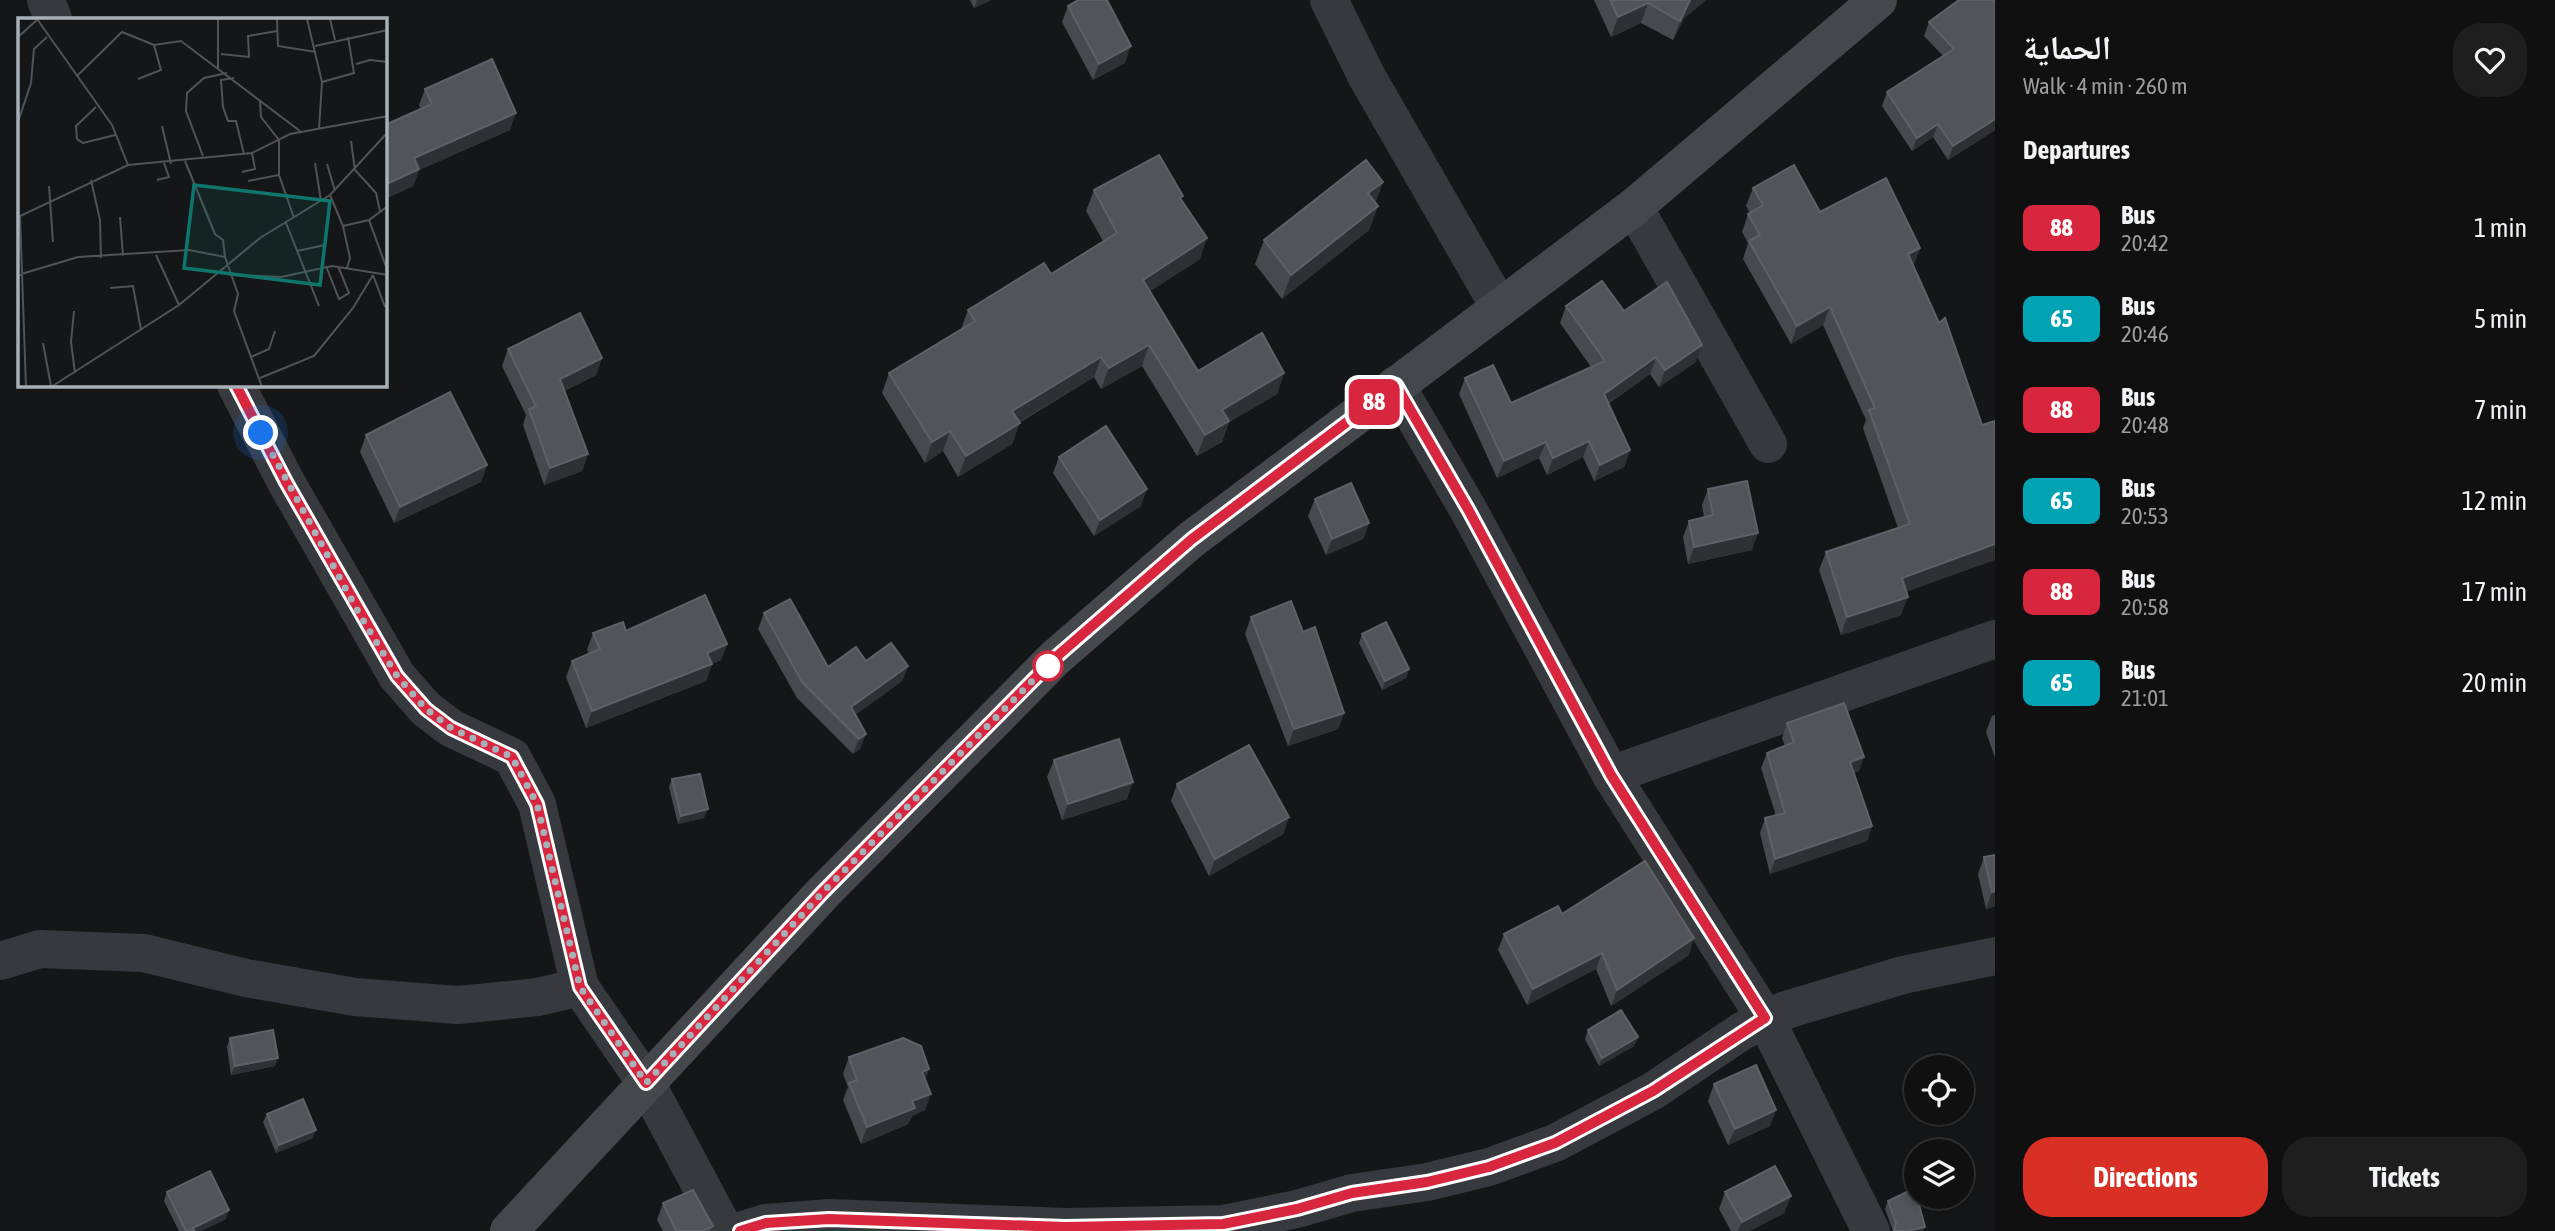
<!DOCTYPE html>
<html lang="en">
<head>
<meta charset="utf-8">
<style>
	body { margin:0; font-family:"Asap Condensed","Noto Naskh Arabic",sans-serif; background:#1e1e1f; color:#f1f3f6; height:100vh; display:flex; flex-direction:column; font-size:26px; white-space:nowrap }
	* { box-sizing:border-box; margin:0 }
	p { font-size:23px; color:#9c9d9f }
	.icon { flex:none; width:38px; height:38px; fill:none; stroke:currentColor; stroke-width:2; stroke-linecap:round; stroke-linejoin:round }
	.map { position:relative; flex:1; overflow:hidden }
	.panel { display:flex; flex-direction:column; background:#101011; width:560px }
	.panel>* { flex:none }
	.badge { padding:0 14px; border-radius:10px; font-size:24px; line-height:46px }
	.fabs { position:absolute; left:1904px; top:1055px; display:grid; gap:14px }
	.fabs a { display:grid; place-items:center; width:70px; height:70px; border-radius:50%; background:#101011; box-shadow:0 4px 10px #0003,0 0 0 2px #303031; font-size:35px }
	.you { position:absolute; width:35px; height:35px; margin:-18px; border:5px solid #fff; border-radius:50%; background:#1a73e8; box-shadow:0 0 0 10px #1a73e833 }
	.map>.badge { position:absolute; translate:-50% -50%; box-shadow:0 0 0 4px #fff }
	h2 { padding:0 28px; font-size:26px; line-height:63px }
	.round { display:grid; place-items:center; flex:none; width:74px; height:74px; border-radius:28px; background:#1e1e1f }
	.head { display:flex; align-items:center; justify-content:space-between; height:119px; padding:0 28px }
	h1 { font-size:33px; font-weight:700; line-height:52px }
	.primary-button { display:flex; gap:14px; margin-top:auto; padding:14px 28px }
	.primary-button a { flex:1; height:80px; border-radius:28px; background:#d93025; color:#fff; font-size:28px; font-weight:700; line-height:80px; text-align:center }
	.primary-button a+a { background:#1e1e1f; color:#f1f3f6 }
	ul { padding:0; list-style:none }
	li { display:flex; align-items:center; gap:21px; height:91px; padding:0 28px }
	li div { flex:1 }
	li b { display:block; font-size:26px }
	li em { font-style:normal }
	li .badge { min-width:77px; font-weight:700; text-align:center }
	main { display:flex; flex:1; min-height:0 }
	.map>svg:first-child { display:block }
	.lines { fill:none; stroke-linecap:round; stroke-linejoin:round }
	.street { stroke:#36393d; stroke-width:38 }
	.secondary { stroke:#44484d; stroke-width:38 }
	.wall { fill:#46494d }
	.shaded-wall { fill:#2e3033 }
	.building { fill:#515459; stroke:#5e6268; stroke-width:2 }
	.line-casing { stroke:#fff; stroke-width:16 }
	.line { stroke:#d7263d; stroke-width:10 }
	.walk { stroke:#a6b0b8; stroke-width:7; stroke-dasharray:0 12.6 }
	.stop-dot { fill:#fff; stroke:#d7263d; stroke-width:3.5 }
	.inset-road { fill:none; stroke:#4f5457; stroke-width:2 }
	.view { fill:#0f766e; fill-opacity:0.15; stroke:#0f766e; stroke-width:3.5 }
	.inset-edge { fill:none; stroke:#a6b0b8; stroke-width:3.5 }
</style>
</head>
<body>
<main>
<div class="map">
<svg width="1995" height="1231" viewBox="0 0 1995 1231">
	<rect width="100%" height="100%" fill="#151617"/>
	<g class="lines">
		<g class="street">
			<polyline points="46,0 53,19"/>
			<polyline points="1329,0 1367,77 1500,308"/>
			<polyline points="1634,207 1768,444"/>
			<polyline points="236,385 286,482 397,676 426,709 451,728 512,757 537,804 580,987"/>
			<polyline points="1396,385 1469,511 1611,775 1765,1018 1871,1231"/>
			<polyline points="1611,775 1995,639"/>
			<polyline points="0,961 40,949 144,953 246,978 355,997 458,1005 538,997 580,987 646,1083 725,1231"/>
			<polyline points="740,1231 766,1223 829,1218 1065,1227 1223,1224 1297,1209 1352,1193 1427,1182 1489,1167 1555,1143 1653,1091 1742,1031 1786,1010 1903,975 1995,956"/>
		</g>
		<polyline class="secondary" points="509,1231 823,893 1055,658 1192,539 1634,207 1878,0"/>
	</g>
	<g class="wall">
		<polygon points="970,0 991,0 974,8"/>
		<polygon points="1594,0 1706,0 1684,18 1673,40 1641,23 1611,37"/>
		<polygon points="1959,0 1995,130 1948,160 1933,137 1912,151 1882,106 1887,92 1943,56 1924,36 1929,22"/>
		<polygon points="1068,6 1125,63 1093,80 1062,22"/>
		<polygon points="425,89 510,130 419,170 413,186 385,199 385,125 421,109 419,105"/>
		<polygon points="1383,182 1375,203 1378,206 1369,230 1282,299 1255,264 1264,240"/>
		<polygon points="1753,188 1920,248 1913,266 1939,323 1906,592 1901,615 1841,635 1819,570 1826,552 1898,528 1863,428 1866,420 1823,325 1791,344 1743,259 1748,243 1742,232 1748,214 1750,213 1746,206"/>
		<polygon points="1094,190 1181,199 1200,259 1150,291 1198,371 1284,373 1277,394 1229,422 1222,442 1197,456 1142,366 1101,389 1094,377 1019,423 1012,444 958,477 943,451 925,463 882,393 889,373 961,329 968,310 1051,274 1103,241 1086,211"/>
		<polygon points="1566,306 1624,311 1696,362 1659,387 1650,374 1608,404 1630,450 1624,467 1594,481 1583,457 1547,475 1539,458 1497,478 1459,394 1465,378 1511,403 1591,367 1560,323"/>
		<polygon points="508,349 602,358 596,375 564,391 588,454 582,471 544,485 523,425 526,415 502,366"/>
		<polygon points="366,435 487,465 481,482 394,523 360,452"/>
		<polygon points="1059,457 1141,506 1094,536 1053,473"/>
		<polygon points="1708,489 1752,550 1688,564 1683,537 1689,521 1704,517 1702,505"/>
		<polygon points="1315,499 1369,523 1363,539 1326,555 1308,516"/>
		<polygon points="764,613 828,667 908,666 902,681 855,715 860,749 853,754 797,698 758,629"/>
		<polygon points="1251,617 1303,632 1344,713 1338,729 1288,746 1245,634"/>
		<polygon points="626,631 727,644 721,660 712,664 706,681 586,728 566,677 572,661 589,654 587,650 593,633"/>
		<polygon points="1362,634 1409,669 1406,678 1382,690 1359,643"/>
		<polygon points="1995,715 1995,758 1986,732 1992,716"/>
		<polygon points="1787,723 1859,771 1854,773 1872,826 1867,841 1770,874 1760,833 1765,818 1776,816 1761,768 1767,753 1785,746 1782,738"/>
		<polygon points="1054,760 1127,799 1062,820 1047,777"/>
		<polygon points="672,779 704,818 678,824 669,787"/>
		<polygon points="1177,784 1289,817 1283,834 1209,876 1171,801"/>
		<polygon points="1995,855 1995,906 1986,909 1978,874 1984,857"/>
		<polygon points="1562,914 1689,955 1611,1006 1596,969 1527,1005 1498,950 1504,934"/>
		<polygon points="1588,1030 1638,1037 1634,1046 1599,1066 1585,1039"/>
		<polygon points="230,1038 278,1058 275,1066 231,1075 227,1047"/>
		<polygon points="849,1057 929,1069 925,1080 925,1110 912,1116 908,1124 861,1144 843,1100 848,1087 843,1074"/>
		<polygon points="1714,1084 1770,1126 1728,1145 1708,1101"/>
		<polygon points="267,1114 313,1138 276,1153 263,1122"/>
		<polygon points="167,1192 226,1219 201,1231 179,1231 164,1201"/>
		<polygon points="1725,1192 1791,1196 1784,1213 1750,1231 1731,1231 1719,1209"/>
		<polygon points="1888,1201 1923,1231 1893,1231 1885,1209"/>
		<polygon points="663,1203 712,1231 663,1231 657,1220"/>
	</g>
	<g class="shaded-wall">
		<polygon points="977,0 991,0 974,8"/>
		<polygon points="1690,0 1706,0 1684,18 1673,40 1680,21"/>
		<polygon points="1648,3 1641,23 1611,37 1618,17"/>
		<polygon points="1131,46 1125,63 1093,80 1099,64"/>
		<polygon points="516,113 510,130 419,170 413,186 385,199 385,185 414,158"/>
		<polygon points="1995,119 1995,130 1948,160 1953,146"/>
		<polygon points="1938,124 1933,137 1912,151 1917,138"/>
		<polygon points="1383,182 1374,206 1368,193"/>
		<polygon points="1378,206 1369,230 1282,299 1291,275"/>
		<polygon points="1207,238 1200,259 1135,301 1143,280"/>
		<polygon points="1920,248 1913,266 1908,254"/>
		<polygon points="1830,307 1823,325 1791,344 1797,326"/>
		<polygon points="1149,345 1142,366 1101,389 1109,368"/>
		<polygon points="1702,345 1696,362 1659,387 1665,370"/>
		<polygon points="1101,357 1094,377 1004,431 1012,411"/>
		<polygon points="1656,357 1650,374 1597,411 1604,394"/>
		<polygon points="602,358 596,375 554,396 560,379"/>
		<polygon points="1284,373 1277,394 1229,422 1222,442 1197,456 1205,435 1222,410"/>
		<polygon points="1020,423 1012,444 958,477 966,456"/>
		<polygon points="950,431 943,451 925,463 932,442"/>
		<polygon points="1589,441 1583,457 1547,475 1553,458"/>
		<polygon points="1546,442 1539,458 1497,478 1504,461"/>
		<polygon points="1630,450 1624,467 1594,481 1600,465"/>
		<polygon points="588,454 582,471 544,485 550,468"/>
		<polygon points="487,465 481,482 394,523 400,507"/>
		<polygon points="1147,489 1141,506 1094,536 1100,520"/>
		<polygon points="1369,523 1363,539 1326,555 1332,539"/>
		<polygon points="1758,533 1752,550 1688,564 1694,547"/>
		<polygon points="1995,544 1995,560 1895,596 1902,578"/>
		<polygon points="1908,597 1901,615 1841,635 1847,617"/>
		<polygon points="727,644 721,660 712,664 706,681 586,728 592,711 707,653"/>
		<polygon points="908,666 902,681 845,722 851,707"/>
		<polygon points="1409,669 1406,678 1382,690 1385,681"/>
		<polygon points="1344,713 1338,729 1288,746 1294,729"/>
		<polygon points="866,734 860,749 853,754 859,739"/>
		<polygon points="1864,757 1859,771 1845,777 1850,762"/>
		<polygon points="1133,782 1127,799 1062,820 1068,804"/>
		<polygon points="708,809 704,818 678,824 681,816"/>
		<polygon points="1289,817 1283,834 1209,876 1215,859"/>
		<polygon points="1872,826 1867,841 1770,874 1775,859"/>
		<polygon points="1995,891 1995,906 1986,909 1992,892"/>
		<polygon points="1694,938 1689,955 1611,1006 1617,990"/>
		<polygon points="1602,953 1596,969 1527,1005 1533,989"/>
		<polygon points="1638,1037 1634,1046 1599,1066 1602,1058"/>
		<polygon points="278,1058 275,1066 231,1075 235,1066"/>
		<polygon points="929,1069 923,1086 922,1072"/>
		<polygon points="931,1094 925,1110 912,1116 908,1124 861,1144 867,1127 912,1101"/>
		<polygon points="1776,1110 1770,1126 1728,1145 1735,1129"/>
		<polygon points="316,1130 313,1138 276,1153 279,1145"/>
		<polygon points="1791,1196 1784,1213 1750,1231 1738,1231 1742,1222"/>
		<polygon points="229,1210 226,1219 201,1231 192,1231 193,1228"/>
		<polygon points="1925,1227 1923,1231 1908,1231"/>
	</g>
	<g class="building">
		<polygon points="1078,0 1107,0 1131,46 1099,64 1068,6"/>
		<polygon points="1610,0 1690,0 1680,21 1648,3 1618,17"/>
		<polygon points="1959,0 1995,0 1995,119 1953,146 1938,124 1917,138 1887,92 1954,49 1929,22"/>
		<polygon points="492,59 516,113 414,158 419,169 385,185 385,125 432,104 425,89"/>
		<polygon points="1159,155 1183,196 1180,198 1207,238 1143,280 1198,371 1262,333 1284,373 1222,410 1229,421 1205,435 1149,345 1109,368 1101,357 1012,411 1020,423 966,456 950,431 932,442 889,373 975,321 968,310 1044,263 1051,274 1117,233 1094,190"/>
		<polygon points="1366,160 1383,182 1368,193 1378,206 1291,275 1264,240"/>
		<polygon points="1794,165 1820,212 1886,178 1920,248 1908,254 1939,323 1945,318 1982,425 1995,421 1995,544 1902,578 1908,597 1847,617 1826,552 1910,524 1869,410 1875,408 1830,307 1797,326 1749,241 1760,235 1748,214 1763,205 1753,188"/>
		<polygon points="1602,281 1624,311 1667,282 1702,345 1665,370 1656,357 1604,394 1630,450 1600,465 1589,441 1553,458 1546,442 1504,461 1465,378 1493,365 1511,403 1605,361 1566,306"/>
		<polygon points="580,313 602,358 560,379 588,454 550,468 529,409 536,406 508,349"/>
		<polygon points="450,392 487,465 400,507 366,435"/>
		<polygon points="1106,426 1147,489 1100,520 1059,457"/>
		<polygon points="1747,481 1758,533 1694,547 1689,521 1713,515 1708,489"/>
		<polygon points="1351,483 1369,523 1332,539 1315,499"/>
		<polygon points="705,595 727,644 707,653 712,664 592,711 572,661 600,649 593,633 623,622 626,631"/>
		<polygon points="790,599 828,667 856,647 866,661 891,643 908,666 851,707 866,734 859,739 802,682 764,613"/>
		<polygon points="1291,601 1303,632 1315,627 1344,713 1294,729 1251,617"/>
		<polygon points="1386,622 1409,669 1385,681 1362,634"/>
		<polygon points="1844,703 1864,757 1850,762 1872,826 1775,859 1765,818 1785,813 1767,753 1794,742 1787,723"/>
		<polygon points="1119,739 1133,782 1068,804 1054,760"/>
		<polygon points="1249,745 1289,817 1215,859 1177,784"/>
		<polygon points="700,774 708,809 681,816 672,779"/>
		<polygon points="1995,855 1995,891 1992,892 1984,857"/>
		<polygon points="1645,861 1694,938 1617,990 1602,953 1533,989 1504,934 1558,906 1562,914"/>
		<polygon points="1621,1010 1638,1037 1602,1058 1588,1030"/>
		<polygon points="273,1030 278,1058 235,1066 230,1038"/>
		<polygon points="903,1038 921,1046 929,1069 922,1072 931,1094 912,1101 915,1108 867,1127 849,1083 857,1080 849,1057"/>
		<polygon points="1756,1065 1776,1110 1735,1129 1714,1084"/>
		<polygon points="303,1099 316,1130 279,1145 267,1114"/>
		<polygon points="1775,1166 1791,1196 1742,1222 1725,1192"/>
		<polygon points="210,1171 229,1210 193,1228 194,1231 186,1231 167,1192"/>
		<polygon points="1915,1188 1916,1197 1917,1197 1925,1227 1908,1231 1894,1231 1896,1223 1888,1201"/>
		<polygon points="693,1190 713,1226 703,1231 676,1231 663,1203"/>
	</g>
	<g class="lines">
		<defs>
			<polyline id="line" points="236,385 286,482 397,676 426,709 451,728 512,757 537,804 580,987 646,1083 823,892 1055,658 1192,539 1396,385 1469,511 1611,775 1765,1018 1653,1091 1555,1143 1489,1167 1427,1182 1352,1193 1297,1209 1223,1224 1065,1227 829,1219 766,1223 740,1231"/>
		</defs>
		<use href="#line" class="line-casing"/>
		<use href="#line" class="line"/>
		<polyline class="walk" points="261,433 361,617 397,676 426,709 451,728 512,757 537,804 580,987 646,1083 823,892 1055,658 1048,666"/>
	</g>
	<circle class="stop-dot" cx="1048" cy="666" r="14"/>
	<g transform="translate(18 18)">
		<rect width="369" height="369" fill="#151617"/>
		<path class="inset-road" d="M19,1L94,107L110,147M200,1V50M259,1L260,28L298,34M289,1L304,64L301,111M312,1L317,22M0,19L19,2M297,28L370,12M203,36L231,39L230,18L259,13M338,46L352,42L370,44M59,58L104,14L136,27L163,23L282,113M216,60L203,62L205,89L210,103H218L226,136M120,61L143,52L136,27M304,64L336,55L330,19M242,83L243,99L261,122V157L276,200M78,89L58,108L59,121L65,125L97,117M0,104L13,65L16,31L29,19M144,108L153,146M333,123L337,152L358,175L362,193M185,138L168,93L169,75L186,60L209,55M167,143L197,216L205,222L207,239M297,145L303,183M309,146L317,173M224,154L237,151L234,135M73,162L82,202L83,240M139,162L151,159L146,145M230,163L261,157M31,168L35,224M312,177L325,208L332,240L329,250M102,199L105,238M351,202L370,254M268,205L301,288M325,208L351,202L370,188M279,233L307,227M138,237L161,287M308,248L321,281L331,275L320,248M0,257L60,239L171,232L207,239L220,276L216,293L244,369M215,257L263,259L314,248L370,257M355,257L367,289M92,270L115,268L123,312M56,293L53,324L57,355M25,325L33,368M233,339L251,331L257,313M242,360L296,338L335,290L355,257M8,369L2,198L110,147L234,135L272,116L370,98M33,369L161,287L242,220L312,177L370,114"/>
		<path class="view" d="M176,167L312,183L302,267L166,250Z"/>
		<rect width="369" height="369" class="inset-edge"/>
	</g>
</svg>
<div class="fabs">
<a><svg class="icon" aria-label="locate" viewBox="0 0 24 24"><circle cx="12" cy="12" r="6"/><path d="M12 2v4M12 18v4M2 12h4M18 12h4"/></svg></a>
<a><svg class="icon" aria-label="layers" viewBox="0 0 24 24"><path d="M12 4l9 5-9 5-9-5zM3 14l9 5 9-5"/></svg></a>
</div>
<div class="you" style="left:261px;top:433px"></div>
<b class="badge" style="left:1374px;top:402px;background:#d7263d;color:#fff">88</b>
</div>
<section class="panel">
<div class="head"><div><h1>الحماية</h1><p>Walk · 4 min · 260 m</p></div><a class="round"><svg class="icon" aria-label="heart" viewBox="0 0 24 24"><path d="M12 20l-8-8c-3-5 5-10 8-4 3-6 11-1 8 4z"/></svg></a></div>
<h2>Departures</h2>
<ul>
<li><span class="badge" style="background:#d7263d;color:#fff">88</span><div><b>Bus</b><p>20:42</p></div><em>1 min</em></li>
<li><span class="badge" style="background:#00a3b4;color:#fff">65</span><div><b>Bus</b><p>20:46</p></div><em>5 min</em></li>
<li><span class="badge" style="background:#d7263d;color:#fff">88</span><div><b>Bus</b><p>20:48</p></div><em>7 min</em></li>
<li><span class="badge" style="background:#00a3b4;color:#fff">65</span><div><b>Bus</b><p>20:53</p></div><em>12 min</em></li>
<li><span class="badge" style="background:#d7263d;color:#fff">88</span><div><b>Bus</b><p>20:58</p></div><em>17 min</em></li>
<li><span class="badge" style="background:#00a3b4;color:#fff">65</span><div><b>Bus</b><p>21:01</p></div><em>20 min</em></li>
</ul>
<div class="primary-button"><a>Directions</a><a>Tickets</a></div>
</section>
</main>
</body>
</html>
